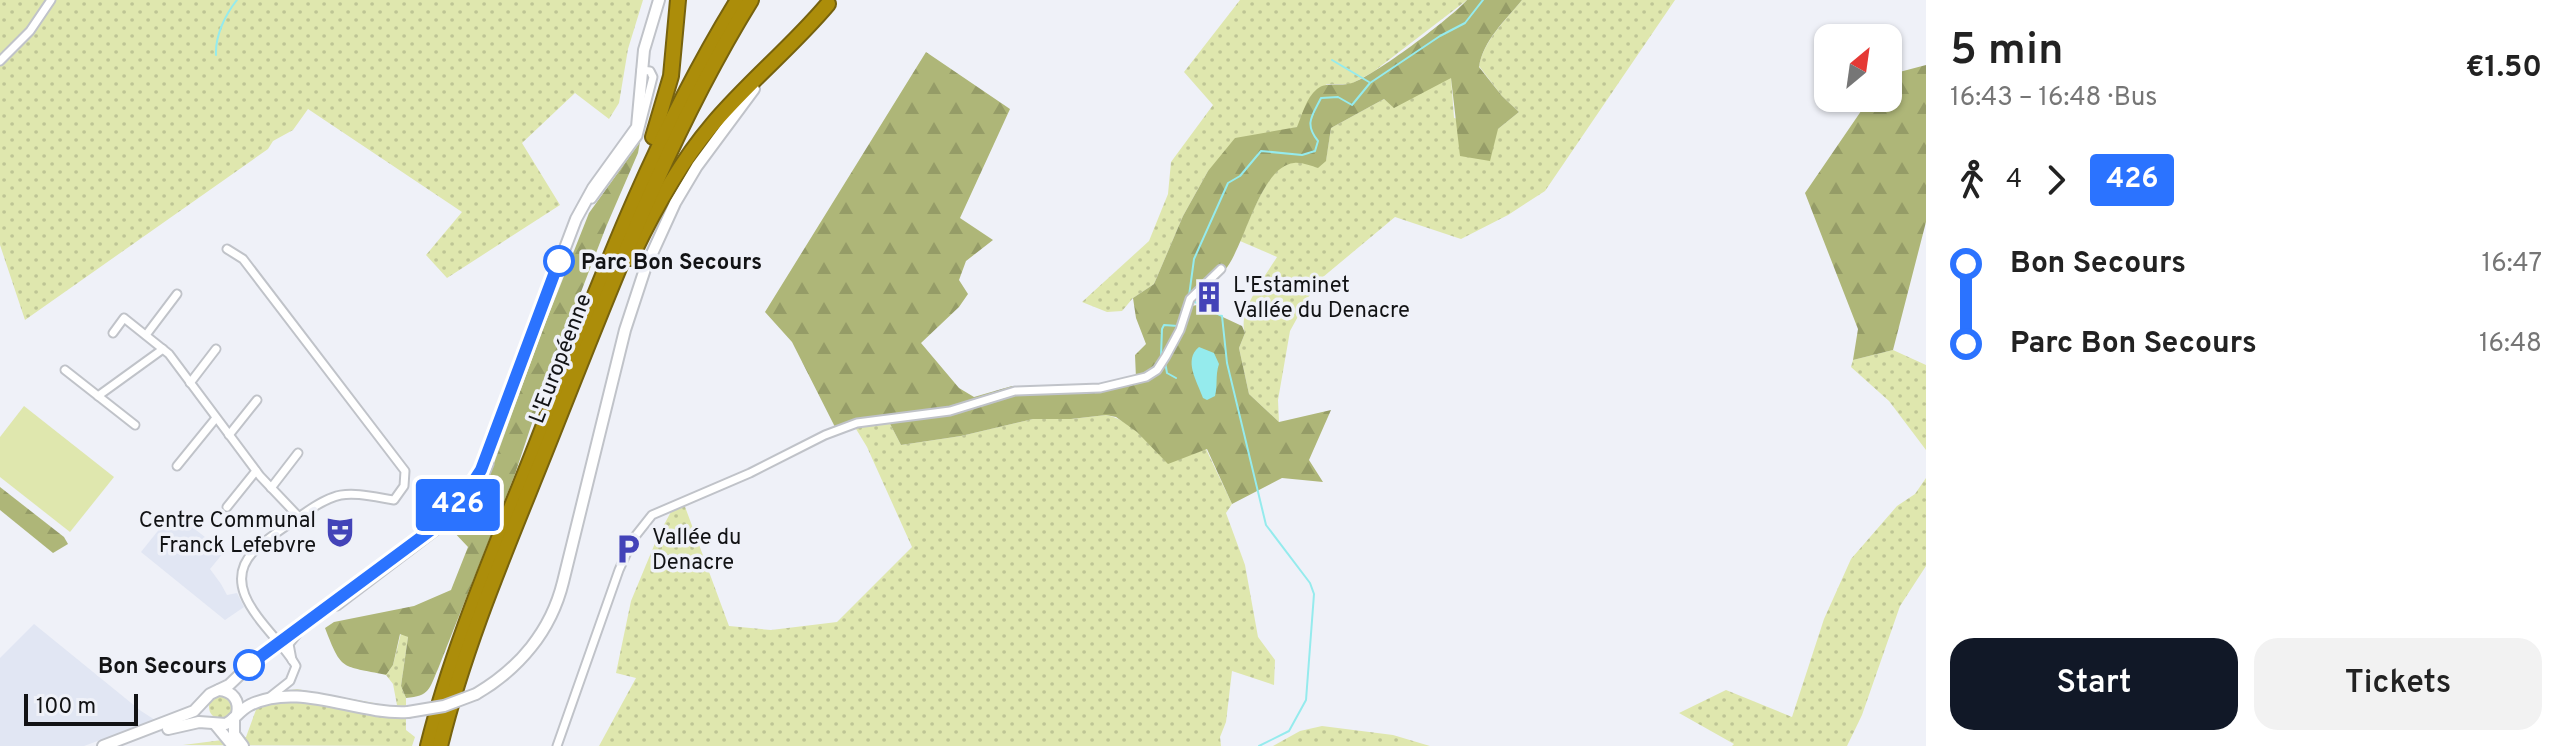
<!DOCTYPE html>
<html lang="en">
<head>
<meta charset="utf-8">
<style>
	body { margin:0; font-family:Overpass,sans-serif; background:#f2f2f2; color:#222; height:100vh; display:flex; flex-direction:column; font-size:30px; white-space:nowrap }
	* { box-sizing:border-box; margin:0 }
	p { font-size:26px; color:#767676 }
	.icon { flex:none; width:44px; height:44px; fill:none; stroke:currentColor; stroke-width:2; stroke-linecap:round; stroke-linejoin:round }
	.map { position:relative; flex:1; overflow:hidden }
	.panel { display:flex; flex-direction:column; background:#fff; width:640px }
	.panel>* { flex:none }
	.badge { padding:0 16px; border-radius:6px; font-size:28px; line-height:52px }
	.needle { width:52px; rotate:29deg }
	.fabs { position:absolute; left:1814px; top:24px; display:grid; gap:16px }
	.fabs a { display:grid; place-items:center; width:88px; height:88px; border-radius:16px; background:#fff; box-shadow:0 2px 6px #0004; font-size:40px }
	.scale { position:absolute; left:24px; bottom:20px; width:114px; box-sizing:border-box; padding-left:8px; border:4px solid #121315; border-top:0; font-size:22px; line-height:28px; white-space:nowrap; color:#121315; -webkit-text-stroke:6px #eff1f8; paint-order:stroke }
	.map>.badge { position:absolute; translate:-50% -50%; box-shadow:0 0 0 4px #fff }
	.legs { display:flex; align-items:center; gap:12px; height:88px; padding:0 24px; font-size:26px }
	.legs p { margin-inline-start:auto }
	.summary { display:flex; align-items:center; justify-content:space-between; height:136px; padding:0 24px }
	h1 { font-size:44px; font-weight:600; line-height:60px }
	.action { display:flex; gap:16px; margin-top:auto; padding:16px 24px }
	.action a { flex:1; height:92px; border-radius:24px; background:#111827; color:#fff; font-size:32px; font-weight:600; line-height:92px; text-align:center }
	.action a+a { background:#f2f2f2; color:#222 }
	ul { padding:0 24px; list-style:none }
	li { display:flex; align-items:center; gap:28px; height:80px; font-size:30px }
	li i { display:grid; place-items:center; width:12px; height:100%; margin:0 10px; background:currentColor }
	li i::after { content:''; width:20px; height:20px; margin:-10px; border:6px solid; border-radius:50%; background:#fff }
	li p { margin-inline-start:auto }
	li:first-child i { background:linear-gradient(#0000 50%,currentColor 0) }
	li:last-child i { background:linear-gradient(currentColor 50%,#0000 0) }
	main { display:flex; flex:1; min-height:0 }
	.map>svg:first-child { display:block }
	.built { fill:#e1e6f3 }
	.grass { fill:url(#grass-dots) }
	.forest { fill:url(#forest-firs) }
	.pitch { fill:#dfe7ae }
	.water { fill:#95ebed }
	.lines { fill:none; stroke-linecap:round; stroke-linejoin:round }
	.stream { stroke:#95ebed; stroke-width:2 }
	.street-casing { stroke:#c0c3c9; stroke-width:11 }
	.secondary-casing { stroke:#c0c3c9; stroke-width:14 }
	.highway-casing { stroke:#76620e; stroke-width:18 }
	.street { stroke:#fff; stroke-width:7 }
	.secondary { stroke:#fff; stroke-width:10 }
	.highway { stroke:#ac8d0a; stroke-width:14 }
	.secondary-bridge-casing { stroke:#c0c3c9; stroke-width:14; stroke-linecap:butt }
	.secondary-bridge { stroke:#fff; stroke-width:10 }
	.line-1-casing { stroke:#fff; stroke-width:18 }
	.line-1 { stroke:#2b73ff; stroke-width:12 }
	.stop-1-dot { fill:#fff; stroke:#2b73ff; stroke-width:4 }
	.labels { text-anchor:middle; stroke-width:7; stroke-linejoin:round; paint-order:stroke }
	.stop-label { font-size:22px; font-weight:bold; fill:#121315; stroke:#eff1f8; text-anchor:start }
	.poi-label { font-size:22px; fill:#121315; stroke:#eff1f8; text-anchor:start }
	.street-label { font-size:22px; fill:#121315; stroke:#eff1f8 }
</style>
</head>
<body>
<main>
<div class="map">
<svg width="1926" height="746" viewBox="0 0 1926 746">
	<defs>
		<pattern id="grass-dots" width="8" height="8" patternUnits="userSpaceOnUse" patternTransform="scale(2)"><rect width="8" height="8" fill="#dfe7ae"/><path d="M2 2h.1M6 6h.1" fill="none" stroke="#bec595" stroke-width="1.8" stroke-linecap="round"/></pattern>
		<pattern id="forest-firs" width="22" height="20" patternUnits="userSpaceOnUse" patternTransform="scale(2)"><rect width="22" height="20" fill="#aeb678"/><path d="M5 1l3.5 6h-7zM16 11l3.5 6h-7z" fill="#959c67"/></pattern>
	</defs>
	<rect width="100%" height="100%" fill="#eff1f8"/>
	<g class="built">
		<polygon points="173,512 224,552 210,569 221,584 227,595 237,593 244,607 225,620 141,552"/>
		<polygon points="34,624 141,711 155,720 84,746 0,746 0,658"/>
	</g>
	<g class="grass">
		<polygon points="0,0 643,0 628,49 619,103 609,119 575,93 522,143 560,205 447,278 426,255 462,212 308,109 293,130 273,141 268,149 25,320 0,245"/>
		<polygon points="1240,0 1467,0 1373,72 1351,84 1327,84 1311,96 1298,127 1269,134 1208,171 1183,216 1154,284 1133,298 1122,311 1107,312 1082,302 1149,241 1168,194 1171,162 1213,105 1184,72"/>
		<path d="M1522,0H1675L1545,191L1508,215L1461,239L1395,217L1317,282L1290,331L1278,400L1279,422L1249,394L1239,348L1245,333C1237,312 1266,275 1277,257L1240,241C1249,221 1264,180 1281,167C1292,159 1313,161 1326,160L1331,128L1384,99L1394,107L1451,77L1454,118L1498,129L1519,112L1502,96L1479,66C1484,40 1506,20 1522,0Z"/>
		<polygon points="1893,350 1926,365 1926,450 1889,401 1851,367 1853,360"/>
		<path d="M1106,415C1132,420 1151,446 1168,463L1206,449L1232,504L1226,513L1245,565L1258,637L1275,660L1274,685L1232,671L1226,722L1220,737L1221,746H599L636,678L616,673L631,601L658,536L673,508L684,504L729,626L771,630L837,622L912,547L867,447L853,424L886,416L901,445L961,436L1033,419H1071Z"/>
		<polygon points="1926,478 1926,566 1900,606 1862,715 1847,746 1732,746 1734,744 1679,713 1726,690 1792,717 1824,619 1851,559 1897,506 1915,494"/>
		<polygon points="401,633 408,637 401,686 406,698 406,730 415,737 412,746 183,745 246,737 257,707 285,691 297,689 385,705 397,705 393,684 386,675 393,665"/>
		<circle cx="221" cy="707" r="12"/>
		<polygon points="1322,726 1393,735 1430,746 1273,746 1300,731"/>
	</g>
	<g class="forest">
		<path d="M1467,0H1522C1506,20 1483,40 1479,67L1502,96L1519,112L1498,129L1490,161L1460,156L1451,78L1394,108L1384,99L1331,128L1326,161L1318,168C1311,166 1302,162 1294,163C1260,166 1245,246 1225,270C1212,286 1202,285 1192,306L1197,305L1242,326L1245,333L1239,348L1249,394L1279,422L1331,410L1309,460L1323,482L1282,478L1232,504L1207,449L1168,464L1137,432L1116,417L1106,415L1071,419H1033L961,436L901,445L886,416L836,429L792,342L765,312L926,52L1010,109L960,218L993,240L966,261L959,280L968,294L959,307L921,343L959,388L974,397L1012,386L1048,391L1081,389L1136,378L1135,355L1146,344L1136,318L1133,298L1154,284L1183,216L1208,171L1235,138L1297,127C1302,115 1306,98 1317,89C1327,81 1340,87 1352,83C1374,76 1451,18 1467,0Z"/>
		<polygon points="1926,65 1926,222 1893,350 1853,360 1858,329 1805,193 1870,98 1888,98 1888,75"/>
		<path d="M640,142L638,153L606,227L541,396L515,474L438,669C429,689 430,696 406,698L401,686L408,637L400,634L393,665L386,675C341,665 342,672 325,628L334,622L414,606L451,590L468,547L451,529L476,505L489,477L541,334L589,213Z"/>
		<polygon points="0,487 64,537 68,544 53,553 0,510"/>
	</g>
	<polygon class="pitch" points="24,406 114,477 70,532 0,477 0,437"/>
	<path class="water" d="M1199,347L1214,353L1219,364C1215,376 1218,385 1215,396L1207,400L1203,398C1197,381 1183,360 1199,347Z"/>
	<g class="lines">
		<g class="stream">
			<path d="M216,55C215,36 225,15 237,0"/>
			<polyline points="1332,60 1369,82"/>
			<path d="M1189,296L1194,259L1228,183L1240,176L1261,151L1302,155L1315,151L1318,141C1304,124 1312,116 1321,98L1338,97L1352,105L1370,83L1440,36L1465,23L1483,0"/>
			<polyline points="1193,301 1222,316 1227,363 1266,525 1310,583 1314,594 1306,700 1289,731 1259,746"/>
			<polyline points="1161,356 1162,329 1164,325 1178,326 1182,311"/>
			<polyline points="1165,362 1167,373 1176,378"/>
		</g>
		<defs>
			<g id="street">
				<polyline points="0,61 30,31 51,0"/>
				<polyline points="592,199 638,136 653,77 650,71 641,70"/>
				<path d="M227,249L243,259L405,471L404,486L394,500C346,492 339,488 299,517"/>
				<path d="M113,333L124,318L169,354L260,476L299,517C284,528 267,538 254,551C215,591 278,633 296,666L290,681L271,696"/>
				<polyline points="146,335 177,294"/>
				<polyline points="65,370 135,425"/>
				<polyline points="190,383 216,349"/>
				<polyline points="98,396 163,349"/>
				<polyline points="229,435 257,400"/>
				<polyline points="177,466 216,418"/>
				<polyline points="271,488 298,453"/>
				<polyline points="227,507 256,471"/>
				<polyline points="337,606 454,517 477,493 489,464"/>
				<polyline points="292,660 289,644 297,634"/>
				<polyline points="557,746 619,570 633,539 652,515 750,473 825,435 857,423 950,411 1015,391 1100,388 1146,377 1157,370 1166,356 1180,330 1190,299 1221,269"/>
			</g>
			<g id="secondary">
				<path d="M219,690C233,691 240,701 237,714"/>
				<path d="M476,694C519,669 551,631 563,582L625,330L645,269L675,203L697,166L754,89"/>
				<polyline points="234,718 234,734 243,746"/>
				<polyline points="215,724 233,746"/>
				<path d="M168,729L199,722L226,724C235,719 240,710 250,705C300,681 355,715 408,712"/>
				<polyline points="103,746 194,711 210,694 229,685 252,663 441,522 459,504 481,470 576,219 593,188 637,127 644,50 659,0"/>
			</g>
			<g id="highway">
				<polyline points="653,137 671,76 678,0"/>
				<path d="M631,258C653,211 678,165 712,125C748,82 792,47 828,4"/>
				<path d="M428,746C454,641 498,543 537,443C596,291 652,139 738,0"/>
				<path d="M440,746C467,635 515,529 557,422C615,277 669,133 751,0"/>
			</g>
		</defs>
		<use href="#street" class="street-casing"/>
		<use href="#secondary" class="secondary-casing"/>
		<use href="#highway" class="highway-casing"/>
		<use href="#street" class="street"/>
		<use href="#secondary" class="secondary"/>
		<use href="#highway" class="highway"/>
		<defs>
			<polyline id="secondary-bridge" points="408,712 444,706 476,694"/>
		</defs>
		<use href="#secondary-bridge" class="secondary-bridge-casing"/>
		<use href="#secondary-bridge" class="secondary-bridge"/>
	</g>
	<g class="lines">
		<defs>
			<polyline id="line-1" points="249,665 431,530 457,507 481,470 559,261"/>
		</defs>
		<use href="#line-1" class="line-1-casing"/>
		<use href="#line-1" class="line-1"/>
	</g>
	<defs>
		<symbol id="building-bare" viewBox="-9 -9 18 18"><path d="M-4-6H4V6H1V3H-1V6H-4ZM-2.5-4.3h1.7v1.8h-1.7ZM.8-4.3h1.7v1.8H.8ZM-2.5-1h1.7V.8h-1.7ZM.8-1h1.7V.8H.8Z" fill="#4343b8" stroke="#eff1f8" stroke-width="2.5" paint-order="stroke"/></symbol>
		<symbol id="theatre-bare" viewBox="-9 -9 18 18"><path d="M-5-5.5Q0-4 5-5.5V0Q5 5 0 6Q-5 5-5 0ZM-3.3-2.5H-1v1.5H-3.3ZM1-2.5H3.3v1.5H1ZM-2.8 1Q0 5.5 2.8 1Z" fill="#4343b8" stroke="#eff1f8" stroke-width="2.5" paint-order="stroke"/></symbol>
		<symbol id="parking-bare" viewBox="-9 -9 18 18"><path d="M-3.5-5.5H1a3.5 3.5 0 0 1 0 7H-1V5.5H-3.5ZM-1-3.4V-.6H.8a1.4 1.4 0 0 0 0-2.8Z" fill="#4343b8" stroke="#eff1f8" stroke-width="2.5" paint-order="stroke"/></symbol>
	</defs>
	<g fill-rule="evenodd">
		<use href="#building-bare" x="1187" y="275" width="44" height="44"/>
		<use href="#theatre-bare" x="318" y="510" width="44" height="44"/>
		<use href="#parking-bare" x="606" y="527" width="44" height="44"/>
	</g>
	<g class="stop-1-dot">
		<circle cx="559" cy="261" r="14"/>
		<circle cx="249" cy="665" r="14"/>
	</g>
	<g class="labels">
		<g class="stop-label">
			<text x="581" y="269">Parc Bon Secours</text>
			<text x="227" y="673" text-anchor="end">Bon Secours</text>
		</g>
		<g class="poi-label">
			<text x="1233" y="292">L'Estaminet<tspan x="1233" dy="25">Vallée du Denacre</tspan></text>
			<text x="316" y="527" text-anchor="end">Centre Communal<tspan x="316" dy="25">Franck Lefebvre</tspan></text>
			<text x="652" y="544">Vallée du<tspan x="652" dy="25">Denacre</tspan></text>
		</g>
		<g class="street-label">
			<text transform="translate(559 358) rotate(-69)" y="8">L'Européenne</text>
		</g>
	</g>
</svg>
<div class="fabs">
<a><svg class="needle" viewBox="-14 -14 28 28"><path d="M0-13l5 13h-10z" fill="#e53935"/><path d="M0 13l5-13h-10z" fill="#767676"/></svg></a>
</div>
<div class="scale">100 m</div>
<b class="badge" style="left:458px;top:505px;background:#2b73ff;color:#fff">426</b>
</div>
<section class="panel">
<div class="summary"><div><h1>5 min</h1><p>16:43 – 16:48 · Bus</p></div><b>€1.50</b></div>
<div class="legs"><svg class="icon" aria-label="walk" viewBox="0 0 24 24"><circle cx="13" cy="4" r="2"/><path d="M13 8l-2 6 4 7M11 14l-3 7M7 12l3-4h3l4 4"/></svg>4<svg class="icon" aria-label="forward" viewBox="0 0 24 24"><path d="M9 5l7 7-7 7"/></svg><b class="badge" style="background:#2b73ff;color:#fff">426</b></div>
<ul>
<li><i style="color:#2b73ff"></i><b>Bon Secours</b><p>16:47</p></li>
<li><i style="color:#2b73ff"></i><b>Parc Bon Secours</b><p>16:48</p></li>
</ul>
<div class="action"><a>Start</a><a>Tickets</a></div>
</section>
</main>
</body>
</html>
